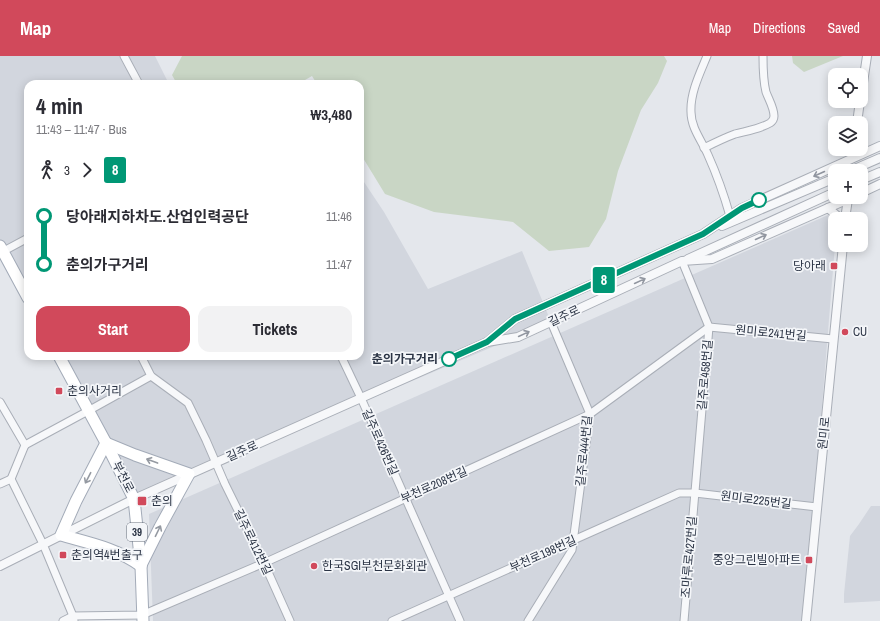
<!DOCTYPE html>
<html lang="en">
<head>
<meta charset="utf-8">
<style>
	body { margin:0; font-family:"Archivo Narrow","Noto Sans KR",sans-serif; background:#f2f2f3; color:#2b2b33; height:100vh; display:flex; flex-direction:column; font-size:15px; white-space:nowrap }
	* { box-sizing:border-box; margin:0 }
	p { font-size:13px; color:#7c7c81 }
	.icon { flex:none; width:22px; height:22px; fill:none; stroke:currentColor; stroke-width:2; stroke-linecap:round; stroke-linejoin:round }
	.map { position:relative; flex:1; overflow:hidden }
	.drawer { position:absolute; left:24px; top:24px; width:340px; height:280px; display:flex; flex-direction:column; background:#fff; border-radius:12px; box-shadow:0 2px 10px #0003 }
	.drawer>* { flex:none }
	.badge { padding:0 8px; border-radius:3px; font-size:14px; line-height:26px }
	.fabs { position:absolute; left:828px; top:12px; display:grid; gap:8px }
	.fabs a { display:grid; place-items:center; width:40px; height:40px; border-radius:8px; background:#fff; box-shadow:0 2px 10px #0003; font-size:20px }
	.map>.badge { position:absolute; translate:-50% -50%; box-shadow:0 0 0 2px #fff }
	.legs { display:flex; align-items:center; gap:6px; height:44px; padding:0 12px; font-size:13px }
	.legs p { margin-inline-start:auto }
	.headline { display:flex; align-items:center; justify-content:space-between; height:68px; padding:0 12px }
	h1 { font-size:22px; font-weight:700; line-height:30px }
	.primary-button { display:flex; gap:8px; margin-top:auto; padding:8px 12px }
	.primary-button a { flex:1; height:46px; border-radius:12px; background:#d1495b; color:#fff; font-size:16px; font-weight:700; line-height:46px; text-align:center }
	.primary-button a+a { background:#f2f2f3; color:#2b2b33 }
	ul { padding:0 12px; list-style:none }
	li { display:flex; align-items:center; gap:14px; height:48px; font-size:15px }
	li i { display:grid; place-items:center; width:6px; height:100%; margin:0 5px; background:currentColor }
	li i::after { content:''; width:10px; height:10px; margin:-5px; border:3px solid; border-radius:50%; background:#fff }
	li p { margin-inline-start:auto }
	li:first-child i { background:linear-gradient(#0000 50%,currentColor 0) }
	li:last-child i { background:linear-gradient(currentColor 50%,#0000 0) }
	header { display:flex; align-items:center; gap:24px; box-sizing:border-box; height:56px; padding:0 20px; background:#d1495b; color:#fff }
	header strong { font-size:19px }
	nav { display:flex; gap:22px; margin-inline-start:auto; font-size:14px }
	.map>svg:first-child { display:block }
	.built { fill:#d2d6de }
	.green { fill:#c9d6c5 }
	.lines { fill:none; stroke-linecap:round; stroke-linejoin:round }
	.minor-casing { stroke:#a9aeb7; stroke-width:9 }
	.tertiary-casing { stroke:#a9aeb7; stroke-width:10 }
	.primary-casing { stroke:#a3abb8; stroke-width:13 }
	.minor { stroke:#f7f8fa; stroke-width:7 }
	.tertiary { stroke:#f7f8fa; stroke-width:8 }
	.primary { stroke:#fff; stroke-width:11 }
	.oneway { stroke:#9196a0 }
	.oneway2 { stroke:#959aa2 }
	.line-1-casing { stroke:#fff; stroke-width:9 }
	.line-1 { stroke:#009775; stroke-width:6 }
	.stop-1-dot { fill:#fff; stroke:#009775; stroke-width:2 }
	.poi-dot { fill:#d1495b; stroke:#f4f6f9; stroke-width:1.5 }
	.labels { text-anchor:middle; stroke-width:3.5; stroke-linejoin:round; paint-order:stroke }
	.shield { fill:#f4f6f9; stroke:#676e7b; stroke-width:1 }
	.shield-label { font-size:11px; font-weight:bold; fill:#2b3445 }
	.poi-label { font-size:12px; fill:#2b3445; stroke:#f4f6f9; text-anchor:start }
	.street-label { font-size:12px; fill:#2b3445; stroke:#f4f6f9 }
	.stop-label { font-size:12px; font-weight:bold; fill:#2b3445; stroke:#f4f6f9; text-anchor:end }
</style>
</head>
<body>
<header>
<strong>Map</strong>
<nav><a>Map</a><a>Directions</a><a>Saved</a></nav>
</header>
<div class="map">
<svg width="880" height="565" viewBox="0 0 880 565">
	<rect width="100%" height="100%" fill="#e4e7ec"/>
	<g class="built">
		<polygon points="0,0 155,0 169,28 28,28 28,243 0,190"/>
		<polygon points="360,120 384,156 428,233 522,195 551,266 134,443 58,300 360,300"/>
		<polygon points="828,159 835,165 835,189 820,375 802,565 153,565 149,458"/>
		<polygon points="871,450 880,450 880,545 844,547 844,538 850,480 859,468"/>
	</g>
	<g class="green">
		<polygon points="182,0 664,0 667,5 658,27 641,54 618,115 606,163 589,191 549,195 513,166 434,156 385,138 360,97 360,28 317,28 312,20 298,28 177,28 172,19"/>
		<polygon points="792,0 843,0 804,16 793,7"/>
	</g>
	<g class="lines">
		<defs>
			<g id="minor">
				<polyline points="124,0 139,28"/>
				<path d="M707,0C700,17 690,37 691,56C691,72 702,85 708,99C717,119 724,139 730,160"/>
				<path d="M704,92C714,87 724,82 735,78C746,75 760,73 770,67C773,65 774,63 774,60C774,52 769,44 766,36C763,24 763,12 763,0"/>
				<polyline points="0,197 28,182"/>
				<polyline points="682,205 709,271 684,565"/>
				<polyline points="141,300 151,320 188,347 206,384 225,428 264,507 290,565"/>
				<polyline points="341,300 361,342 460,565"/>
				<polyline points="0,346 25,389"/>
				<polyline points="25,389 11,423 43,488 73,560 74,565"/>
				<polyline points="25,389 88,355 151,320"/>
				<polyline points="0,428 11,423"/>
				<polyline points="63,565 73,560 142,559 264,507 590,358 709,271 833,283"/>
				<polyline points="392,565 679,437 695,437 817,451"/>
				<polyline points="528,565 572,494 590,358 551,266"/>
			</g>
			<g id="tertiary">
				<polyline points="861,40 867,0"/>
				<polyline points="857,67 860,45"/>
				<polyline points="850,115 880,102"/>
				<polyline points="861,124 880,116"/>
				<polyline points="861,137 880,128"/>
				<polyline points="828,152 841,163"/>
				<polyline points="845,163 848,143"/>
				<polyline points="722,170 835,122"/>
				<polyline points="688,203 835,136"/>
				<polyline points="487,286 515,263 703,178 742,152 880,90"/>
				<polyline points="0,510 134,443 487,286 518,281 682,205 712,203 853,141"/>
				<polyline points="806,565 843,189"/>
			</g>
			<g id="primary">
				<polyline points="0,190 28,242"/>
				<polyline points="59,300 106,387 134,443 141,510 143,565"/>
				<polyline points="106,387 135,399 189,418 160,471 141,509"/>
				<path d="M106,387L76,445L61,479C89,487 116,492 141,510"/>
			</g>
		</defs>
		<use href="#minor" class="minor-casing"/>
		<use href="#tertiary" class="tertiary-casing"/>
		<use href="#primary" class="primary-casing"/>
		<use href="#minor" class="minor"/>
		<use href="#tertiary" class="tertiary"/>
		<use href="#primary" class="primary"/>
	</g>
	<defs><path id="oneway-shaft" d="M-6 0H5M1.5-3L5.5 0L1.5 3" fill="none" stroke-width="1.6" stroke-linecap="round" stroke-linejoin="round"/></defs>
	<g class="oneway">
		<use href="#oneway-shaft" transform="translate(819 118) rotate(156)"/>
		<use href="#oneway-shaft" transform="translate(761 181) rotate(-24)"/>
		<use href="#oneway-shaft" transform="translate(640 225) rotate(-25)"/>
		<use href="#oneway-shaft" transform="translate(524 278) rotate(-25)"/>
	</g>
	<g class="oneway2">
		<use href="#oneway-shaft" transform="translate(152 405) rotate(-160)"/>
		<use href="#oneway-shaft" transform="translate(88 422) rotate(117)"/>
		<use href="#oneway-shaft" transform="translate(158 475) rotate(-64)"/>
	</g>
	<g class="lines">
		<defs>
			<polyline id="line-1" points="449,303 487,286 515,263 703,178 742,152 759,144"/>
		</defs>
		<use href="#line-1" class="line-1-casing"/>
		<use href="#line-1" class="line-1"/>
	</g>
	<g class="stop-1-dot">
		<circle cx="759" cy="144" r="7"/>
		<circle cx="449" cy="303" r="7"/>
	</g>
	<g class="poi-dot">
		<rect x="830" y="206" width="8" height="8" rx="2"/>
		<circle cx="845" cy="276" r="4"/>
		<rect x="55" y="331" width="8" height="8" rx="2"/>
		<rect x="137" y="440" width="10" height="10" rx="2"/>
		<rect x="59" y="495" width="8" height="8" rx="2"/>
		<rect x="805" y="500" width="8" height="8" rx="2"/>
		<circle cx="314" cy="510" r="4"/>
	</g>
	<g class="labels">
		<rect class="shield" x="127" y="467" width="20" height="18" rx="3"/>
		<g class="shield-label">
			<text x="137" y="480">39</text>
		</g>
		<g class="poi-label">
			<text x="826" y="214" text-anchor="end">당아래</text>
			<text x="853" y="280">CU</text>
			<text x="67" y="339">춘의사거리</text>
			<text x="151" y="449">춘의</text>
			<text x="71" y="503">춘의역4번출구</text>
			<text x="801" y="508" text-anchor="end">중앙그린빌아파트</text>
			<text x="322" y="514">한국SGI부천문화회관</text>
		</g>
		<g class="street-label">
			<text transform="translate(564 260) rotate(-25)" y="4">길주로</text>
			<text transform="translate(771 277) rotate(5)" y="4">원미로241번길</text>
			<text transform="translate(705 319) rotate(-85)" y="4">길주로458번길</text>
			<text transform="translate(824 377) rotate(-84)" y="4">원미로</text>
			<text transform="translate(380 386) rotate(66)" y="4">길주로426번길</text>
			<text transform="translate(242 395) rotate(-24)" y="4">길주로</text>
			<text transform="translate(584 395) rotate(-84)" y="4">길주로444번길</text>
			<text transform="translate(123 421) rotate(63)" y="4">부천로</text>
			<text transform="translate(434 429) rotate(-24)" y="4">부천로208번길</text>
			<text transform="translate(756 444) rotate(7)" y="4">원미로225번길</text>
			<text transform="translate(253 486) rotate(64)" y="4">길주로412번길</text>
			<text transform="translate(543 498) rotate(-24)" y="4">부천로198번길</text>
			<text transform="translate(689 501) rotate(-85)" y="4">조마루로427번길</text>
		</g>
		<g class="stop-label">
			<text x="438" y="307">춘의가구거리</text>
		</g>
	</g>
</svg>
<div class="fabs">
<a><svg class="icon" aria-label="locate" viewBox="0 0 24 24"><circle cx="12" cy="12" r="6"/><path d="M12 2v4M12 18v4M2 12h4M18 12h4"/></svg></a>
<a><svg class="icon" aria-label="layers" viewBox="0 0 24 24"><path d="M12 4l9 5-9 5-9-5zM3 14l9 5 9-5"/></svg></a>
<a>+</a>
<a>−</a>
</div>
<b class="badge" style="left:604px;top:224px;background:#009775;color:#fff">8</b>
<section class="drawer">
<div class="headline"><div><h1>4 min</h1><p>11:43 – 11:47 · Bus</p></div><b>₩3,480</b></div>
<div class="legs"><svg class="icon" aria-label="walk" viewBox="0 0 24 24"><circle cx="13" cy="4" r="2"/><path d="M13 8l-2 6 4 7M11 14l-3 7M7 12l3-4h3l4 4"/></svg>3<svg class="icon" aria-label="forward" viewBox="0 0 24 24"><path d="M9 5l7 7-7 7"/></svg><b class="badge" style="background:#009775;color:#fff">8</b></div>
<ul>
<li><i style="color:#009775"></i><b>당아래지하차도.산업인력공단</b><p>11:46</p></li>
<li><i style="color:#009775"></i><b>춘의가구거리</b><p>11:47</p></li>
</ul>
<div class="primary-button"><a>Start</a><a>Tickets</a></div>
</section>
</div>
</body>
</html>
